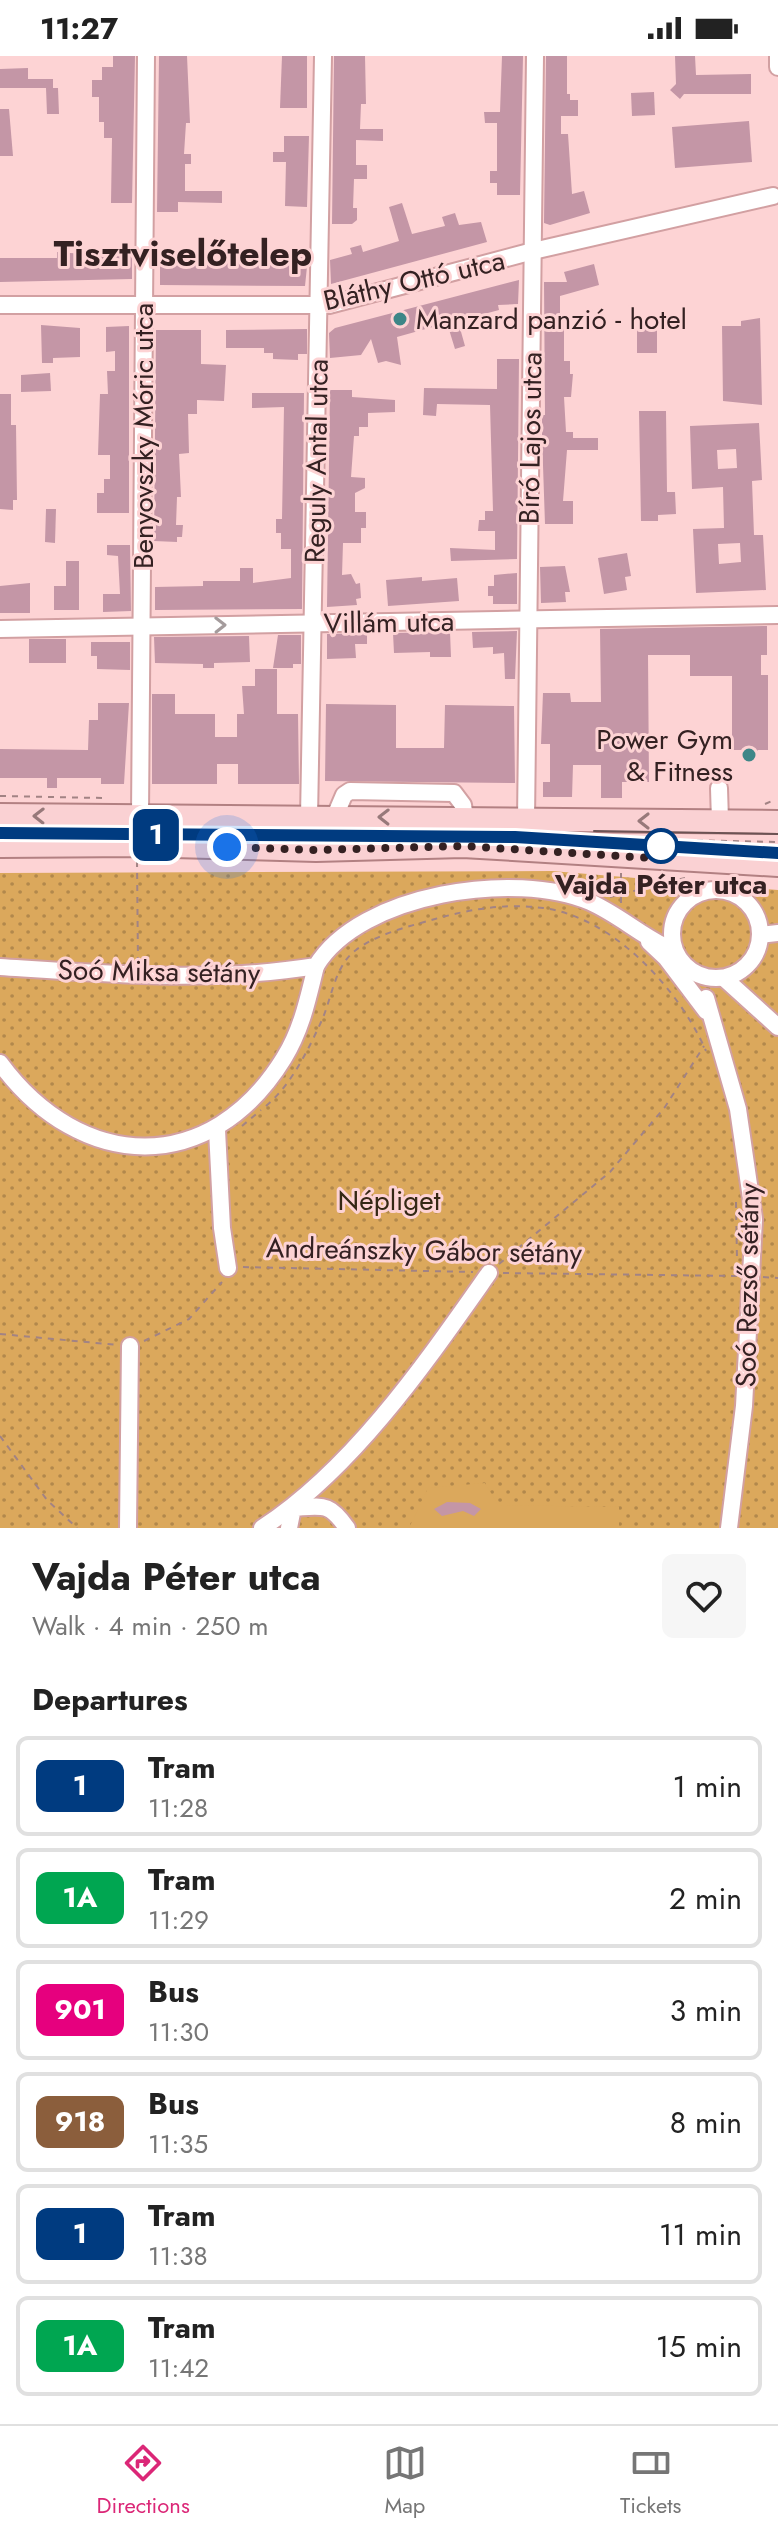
<!DOCTYPE html>
<html lang="en">
<head>
<meta charset="utf-8">
<style>
	body { margin:0; font-family:Jost,sans-serif; background:#f6f6f6; color:#222; height:100vh; display:flex; flex-direction:column; font-size:30px; white-space:nowrap }
	* { box-sizing:border-box; margin:0 }
	p { font-size:26px; color:#767676 }
	.icon { flex:none; width:44px; height:44px; fill:none; stroke:currentColor; stroke-width:2; stroke-linecap:round; stroke-linejoin:round }
	.map { position:relative; height:1472px; overflow:hidden }
	.panel { display:flex; flex-direction:column; background:#fff; flex:1 }
	.panel>* { flex:none }
	.badge { padding:0 16px; border-radius:12px; font-size:28px; line-height:52px }
	.you { position:absolute; width:40px; height:40px; margin:-20px; border:6px solid #fff; border-radius:50%; background:#1a73e8; box-shadow:0 0 0 12px #1a73e833 }
	.map>.badge { position:absolute; translate:-50% -50%; box-shadow:0 0 0 4px #fff }
	h2 { padding:0 32px; font-size:30px; line-height:72px }
	.round { display:grid; place-items:center; flex:none; width:84px; height:84px; border-radius:12px; background:#f6f6f6 }
	.headline { display:flex; align-items:center; justify-content:space-between; height:136px; padding:0 32px }
	h1 { font-size:38px; font-weight:700; line-height:60px }
	ul { padding:0; list-style:none }
	li { display:flex; align-items:center; gap:24px; height:100px; margin:0 16px 12px; padding:0 16px; border:4px solid #e0e0e0; border-radius:12px }
	li div { flex:1 }
	li b { display:block; font-size:30px }
	li em { font-style:normal }
	li .badge { min-width:88px; font-weight:700; text-align:center }
	.status { display:flex; justify-content:space-between; align-items:center; height:56px; padding:0 40px; background:#fff; direction:ltr }
	.status svg { height:22px; fill:currentColor }
	.menu { display:flex; justify-content:space-around; align-items:center; height:112px; border-top:2px solid #e0e0e0; background:#fff; font-size:22px; color:#767676 }
	.menu a { display:grid; justify-items:center; gap:4px }
	.menu .selected { color:#db2777 }
	.map>svg:first-child { display:block }
	.green { fill:url(#green-dots) }
	.pitch { fill:#dba85c }
	.building { fill:#c496a6; fill-rule:evenodd }
	.lines { fill:none; stroke-linecap:round; stroke-linejoin:round }
	.minor-casing { stroke:#d2a0a2; stroke-width:20 }
	.major-casing { stroke:#b28082; stroke-width:26 }
	.path { stroke:#a28384; stroke-width:2; stroke-dasharray:6 6; stroke-linecap:butt }
	.minor { stroke:#fff; stroke-width:16 }
	.major { stroke:#fad1d3; stroke-width:22 }
	.tram { stroke:#6c5354; stroke-width:2 }
	.oneway { stroke:#a49b9c }
	.oneway2 { stroke:#97797a }
	.line-casing { stroke:#fff; stroke-width:18 }
	.line { stroke:#003b80; stroke-width:12 }
	.walk { stroke:#342122; stroke-width:8; stroke-dasharray:0 14.4 }
	.poi-dot { fill:#3d8687; stroke:#fdd3d4; stroke-width:3 }
	.stop-dot { fill:#fff; stroke:#003b80; stroke-width:4 }
	.labels { text-anchor:middle; stroke-width:6; stroke-linejoin:round; paint-order:stroke }
	.street-label { font-size:28px; fill:#342122; stroke:#fdd3d4 }
	.poi-label { font-size:28px; fill:#342122; stroke:#fdd3d4; text-anchor:start }
	.stop-label { font-size:28px; font-weight:bold; fill:#342122; stroke:#fdd3d4 }
	.park-label { font-size:28px; fill:#352815; stroke:#fdd3d4 }
	.district-label { font-size:36px; font-weight:bold; fill:#342122; stroke:#fdd3d4 }
</style>
</head>
<body>
<div class="status"><b>11:27</b><svg viewBox="0 0 49 12"><path d="M0 12V9h3v3zM5 12V6h3v6zM10 12V3h3v9zM15 12V0h3v12zM26 1h20v11H26zM47 4h2v5h-2z"/></svg></div>
<div class="map">
<svg width="778" height="1472" viewBox="0 0 778 1472">
	<defs>
		<pattern id="green-dots" width="8" height="8" patternUnits="userSpaceOnUse" patternTransform="scale(2)"><rect width="8" height="8" fill="#dba85c"/><path d="M2 2h.1M6 6h.1" fill="none" stroke="#b2884c" stroke-width="1.8" stroke-linecap="round"/></pattern>
	</defs>
	<rect width="100%" height="100%" fill="#fdd3d4"/>
	<polygon class="green" points="552,815 778,834 778,1472 0,1472 0,817"/>
	<polygon class="pitch" points="485,1427 498,1449 619,1451 619,1472 409,1472 428,1432"/>
	<g class="building">
		<polygon points="113,0 135,0 132,147 111,147 112,82 104,82 104,66 99,66 99,41 92,41 92,24 102,24 102,11 113,11"/>
		<polygon points="159,0 187,0 190,67 186,67 184,98 191,98 191,108 185,108 185,135 222,135 222,147 178,146 178,156 157,156"/>
		<polygon points="282,0 307,0 307,52 280,52"/>
		<polygon points="334,0 365,0 366,48 361,48 360,73 383,73 383,85 356,84 356,109 367,109 367,123 354,123 353,152 357,152 357,164 352,168 332,168"/>
		<polygon points="502,0 523,0 520,139 497,139 497,127 490,127 490,115 497,115 497,67 485,67 484,56 500,56"/>
		<polygon points="546,0 567,0 567,38 570,38 570,44 578,44 578,60 561,60 561,78 568,78 572,138 584,135 590,157 550,169 544,167"/>
		<polygon points="675,0 695,0 696,19 751,18 751,38 684,38 680,43 670,34 676,28"/>
		<polygon points="28,12 28,23 53,23 53,32 58,32 59,58 47,58 46,32 0,32 0,13"/>
		<polygon points="654,36 655,59 632,60 631,37"/>
		<polygon points="0,53 9,53 13,100 0,100"/>
		<polygon points="749,65 752,106 675,112 672,71"/>
		<polygon points="284,80 309,80 307,151 285,150 286,106 273,106 273,96 284,96"/>
		<polygon points="402,147 412,178 445,170 442,161 455,157 459,169 481,166 487,186 331,228 330,204 352,198 350,192 361,189 363,196 399,185 389,151"/>
		<polygon points="97,193 132,193 132,223 0,226 0,202 57,202 57,196 97,199"/>
		<polygon points="258,196 279,196 279,202 308,201 305,230 160,229 160,205 177,205 176,199 190,200 190,205 218,205 218,202 259,203"/>
		<polygon points="594,208 599,229 560,240 560,259 564,259 564,305 570,305 570,318 573,318 571,341 564,341 566,376 573,376 573,382 598,382 598,394 567,394 563,445 573,445 573,468 545,468 542,380 542,359 545,359 544,226 567,226 564,216"/>
		<polygon points="519,224 518,248 498,249 499,254 458,265 465,290 455,293 447,267 397,281 401,309 386,305 378,307 371,283 361,299 330,302 329,277 335,272"/>
		<polygon points="760,262 762,349 723,345 722,270 741,270 741,265"/>
		<rect x="637" y="268" width="20" height="29"/>
		<polygon points="41,269 80,272 80,301 53,302 53,307 42,307"/>
		<polygon points="129,270 129,457 97,457 97,437 104,437 104,423 110,423 110,399 98,399 100,338 108,338 107,315 115,315 115,295 106,296 106,271"/>
		<polygon points="307,273 307,298 298,298 298,304 273,303 273,297 264,297 264,292 226,292 226,274"/>
		<polygon points="156,274 201,274 201,308 226,309 224,345 197,344 197,358 188,358 189,397 179,398 181,441 177,441 176,469 183,469 182,481 177,481 177,486 154,485"/>
		<polygon points="497,303 519,303 517,503 451,505 450,492 495,494 495,475 478,475 479,464 485,464 485,455 493,455 490,349 437,348 436,360 423,359 424,332 497,333"/>
		<polygon points="50,317 51,335 21,336 21,319"/>
		<polygon points="330,334 352,334 352,341 395,344 395,356 368,357 368,371 359,371 359,380 354,380 351,421 365,422 365,432 355,437 355,456 366,456 366,472 361,472 361,487 343,487 342,519 351,518 356,528 360,527 361,542 356,543 357,549 327,551"/>
		<polygon points="252,337 304,337 302,553 155,554 155,531 203,530 203,525 240,525 240,512 253,512 253,527 291,522 291,493 281,493 281,477 276,477 276,463 282,463 284,351 252,352"/>
		<polygon points="0,338 11,338 11,369 16,369 17,444 13,444 13,454 0,453"/>
		<polygon points="639,355 666,355 667,436 675,436 676,458 658,459 658,465 641,465"/>
		<path d="M759,367L762,424L752,425L754,479H763L766,534L696,537L693,473L724,472L723,431L692,433L690,370ZM736,393L737,412L718,413L717,394ZM740,487L741,506L719,508L718,488Z"/>
		<polygon points="46,453 56,453 55,487 45,486"/>
		<polygon points="107,489 130,489 131,555 103,556 103,538 120,538 118,500 107,499"/>
		<polygon points="627,497 631,520 625,521 627,534 604,538 598,502"/>
		<polygon points="66,505 79,505 79,554 54,554 54,530 66,530"/>
		<polygon points="565,510 570,536 565,536 566,546 541,547 540,511"/>
		<polygon points="517,517 517,548 493,548 493,540 488,540 488,530 494,530 494,519"/>
		<polygon points="422,521 422,525 457,522 459,545 388,550 386,524"/>
		<polygon points="30,527 30,557 0,557 0,530"/>
		<polygon points="767,570 767,599 761,599 761,619 768,619 768,694 758,694 749,704 742,694 732,694 732,620 690,620 690,599 648,599 649,726 622,726 622,742 601,742 601,709 573,709 572,741 543,741 543,726 550,726 550,688 541,688 543,637 570,637 571,646 601,646 600,573"/>
		<polygon points="517,575 515,623 505,623 504,597 493,598 493,591 473,592 472,576"/>
		<polygon points="450,576 451,601 430,601 430,596 394,597 393,577"/>
		<polygon points="367,577 367,588 355,588 356,602 327,603 327,578"/>
		<polygon points="278,579 301,579 301,608 293,608 293,612 273,612"/>
		<polygon points="249,580 250,606 214,607 214,612 203,612 203,608 155,607 154,581"/>
		<rect x="29" y="583" width="37" height="24"/>
		<polygon points="91,586 130,586 130,614 97,613 97,600 91,600"/>
		<polygon points="255,613 277,613 277,658 298,658 299,728 238,728 238,708 217,708 217,728 152,728 152,638 175,638 175,658 215,658 215,681 237,681 237,658 244,658 242,630 255,630"/>
		<polygon points="98,647 129,647 124,728 101,728 101,722 57,722 57,732 47,732 47,722 0,722 0,693 88,694 89,664 98,664"/>
		<polygon points="326,648 396,649 396,692 444,692 445,649 514,650 515,727 325,725"/>
		<polygon points="447,1446 470,1447 481,1453 474,1460 463,1455 442,1460 434,1453"/>
	</g>
	<g class="lines">
		<defs>
			<g id="minor">
				<polyline points="778,0 778,11"/>
				<polyline points="0,249 329,249 533,195 773,140"/>
				<polyline points="0,573 778,559"/>
				<polyline points="719,732 720,765"/>
				<polyline points="140,760 146,0"/>
				<polyline points="335,760 344,739 350,735 454,737 463,749 465,761"/>
				<polyline points="309,761 323,0"/>
				<polyline points="526,764 535,0"/>
				<circle cx="716" cy="878" r="44"/>
				<polyline points="760,879 778,877"/>
				<polyline points="649,886 666,902 706,955"/>
				<path d="M0,911C106,918 211,927 316,910C360,837 516,814 590,846C617,858 638,877 664,890"/>
				<polyline points="725,923 778,971"/>
				<polyline points="706,942 738,1053 754,1163 744,1350 729,1472"/>
				<path d="M0,1007C81,1117 211,1121 284,1002C302,973 308,942 316,910"/>
				<polyline points="217,1074 222,1172 228,1212"/>
				<polyline points="128,1472 130,1290"/>
				<path d="M262,1472C354,1412 427,1305 489,1217"/>
				<path d="M289,1472L293,1452C323,1450 329,1446 347,1472"/>
			</g>
			<g id="major">
				<polyline points="0,759 778,766"/>
				<polyline points="0,790 137,789 316,794 463,790 778,809"/>
			</g>
		</defs>
		<use href="#minor" class="minor-casing"/>
		<use href="#major" class="major-casing"/>
		<g class="path">
			<polyline points="0,740 103,742"/>
			<polyline points="765,748 774,744"/>
			<polyline points="637,783 775,786 775,782"/>
			<polyline points="137,805 138,907"/>
			<polyline points="621,817 621,847"/>
			<polyline points="610,841 685,822"/>
			<path d="M266,1050C292,1028 308,994 322,964C332,941 335,909 356,894C377,878 410,870 435,863C471,853 505,847 543,852C613,861 679,933 706,995"/>
			<polyline points="242,1070 261,1054"/>
			<polyline points="736,1146 737,1203"/>
			<polyline points="499,1208 610,1116 665,1051 704,990"/>
			<polyline points="243,1211 473,1216"/>
			<polyline points="503,1217 737,1220"/>
			<polyline points="763,1221 778,1222"/>
			<polyline points="0,1278 118,1289"/>
			<polyline points="144,1285 189,1263 222,1226"/>
			<polyline points="0,1380 47,1444 77,1472"/>
		</g>
		<use href="#minor" class="minor"/>
		<use href="#major" class="major"/>
		<g class="tram">
			<polyline points="594,775 778,778"/>
			<polyline points="0,777 515,781 778,797"/>
		</g>
	</g>
	<defs><path id="oneway-chevron" d="M-2-3.5L2.5 0L-2 3.5" fill="none" stroke-width="1.6" stroke-linecap="round" stroke-linejoin="round" transform="scale(2)"/></defs>
	<use class="oneway" href="#oneway-chevron" transform="translate(220 569) rotate(-1)"/>
	<g class="oneway2">
		<use href="#oneway-chevron" transform="translate(39 760) rotate(-179)"/>
		<use href="#oneway-chevron" transform="translate(384 761) rotate(-179)"/>
		<use href="#oneway-chevron" transform="translate(644 765) rotate(-180)"/>
	</g>
	<g class="lines">
		<defs>
			<polyline id="line" points="0,777 515,781 778,797"/>
		</defs>
		<use href="#line" class="line-casing"/>
		<use href="#line" class="line"/>
		<polyline class="walk" points="227,791 316,794 463,790 650,802 661,790"/>
	</g>
	<g class="poi-dot">
		<circle cx="400" cy="263" r="8"/>
		<circle cx="749" cy="699" r="8"/>
	</g>
	<circle class="stop-dot" cx="661" cy="790" r="16"/>
	<g class="labels">
		<g class="street-label">
			<text transform="translate(414 224) rotate(-13)" y="10">Bláthy Ottó utca</text>
			<text transform="translate(143 380) rotate(-90)" y="10">Benyovszky Móric utca</text>
			<text transform="translate(530 382) rotate(-89)" y="10">Bíró Lajos utca</text>
			<text transform="translate(316 405) rotate(-89)" y="10">Reguly Antal utca</text>
			<text transform="translate(389 566) rotate(-1)" y="10">Villám utca</text>
			<text transform="translate(159 915) rotate(1)" y="10">Soó Miksa sétány</text>
			<text transform="translate(424 1194) rotate(1)" y="10">Andreánszky Gábor sétány</text>
			<text transform="translate(747 1229) rotate(-89)" y="10">Soó Rezső sétány</text>
		</g>
		<g class="poi-label">
			<text x="416" y="273">Manzard panzió - hotel</text>
			<text x="733" y="693" text-anchor="end">Power Gym<tspan x="733" dy="32">&amp; Fitness</tspan></text>
		</g>
		<g class="stop-label">
			<text x="661" y="838">Vajda Péter utca</text>
		</g>
		<g class="park-label">
			<text x="389" y="1154">Népliget</text>
		</g>
		<g class="district-label">
			<text x="183" y="210">Tisztviselőtelep</text>
		</g>
	</g>
</svg>
<div class="you" style="left:227px;top:791px"></div>
<b class="badge" style="left:156px;top:779px;background:#003b80;color:#fff">1</b>
</div>
<section class="panel">
<div class="headline"><div><h1>Vajda Péter utca</h1><p>Walk · 4 min · 250 m</p></div><a class="round"><svg class="icon" aria-label="heart" viewBox="0 0 24 24"><path d="M12 20l-8-8c-3-5 5-10 8-4 3-6 11-1 8 4z"/></svg></a></div>
<h2>Departures</h2>
<ul>
<li><span class="badge" style="background:#003b80;color:#fff">1</span><div><b>Tram</b><p>11:28</p></div><em>1 min</em></li>
<li><span class="badge" style="background:#00a651;color:#fff">1A</span><div><b>Tram</b><p>11:29</p></div><em>2 min</em></li>
<li><span class="badge" style="background:#e6007e;color:#fff">901</span><div><b>Bus</b><p>11:30</p></div><em>3 min</em></li>
<li><span class="badge" style="background:#8b5e3c;color:#fff">918</span><div><b>Bus</b><p>11:35</p></div><em>8 min</em></li>
<li><span class="badge" style="background:#003b80;color:#fff">1</span><div><b>Tram</b><p>11:38</p></div><em>11 min</em></li>
<li><span class="badge" style="background:#00a651;color:#fff">1A</span><div><b>Tram</b><p>11:42</p></div><em>15 min</em></li>
</ul>
</section>
<nav class="menu">
<a class="selected"><svg class="icon" aria-label="directions" viewBox="0 0 24 24"><path d="M12 3l9 9-9 9-9-9zM9 14v-3h6M13 9l2 2-2 2"/></svg>Directions</a>
<a><svg class="icon" aria-label="map" viewBox="0 0 24 24"><path d="M3 6l6-2 6 2 6-2v14l-6 2-6-2-6 2zM9 4v14M15 6v14"/></svg>Map</a>
<a><svg class="icon" aria-label="tickets" viewBox="0 0 24 24"><path d="M3 7h18v10H3zM15 7v10"/></svg>Tickets</a>
</nav>
</body>
</html>
